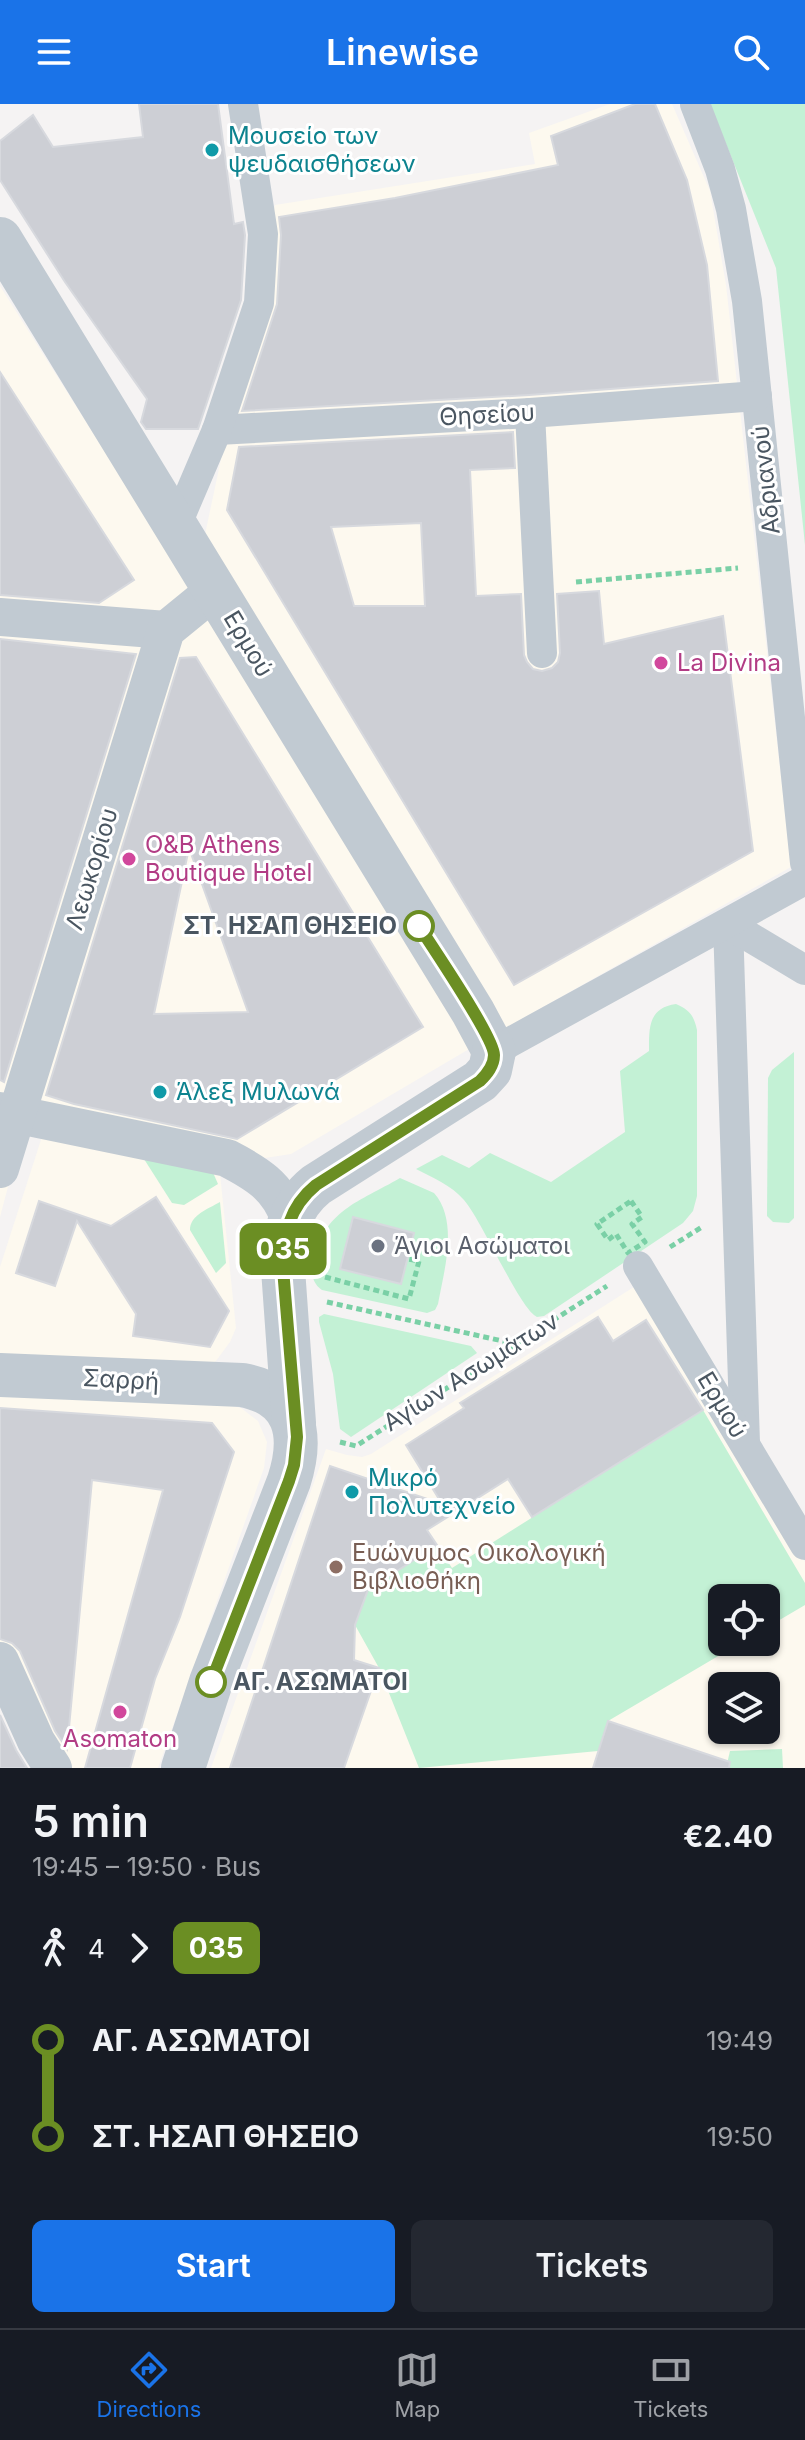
<!DOCTYPE html>
<html lang="en">
<head>
<meta charset="utf-8">
<style>
	body { margin:0; font-family:Inter,sans-serif; background:#242831; color:#f1f3f6; height:100vh; display:flex; flex-direction:column; font-size:30px; white-space:nowrap }
	* { box-sizing:border-box; margin:0 }
	p { font-size:26px; color:#9ea1a6 }
	.icon { flex:none; width:44px; height:44px; fill:none; stroke:currentColor; stroke-width:2; stroke-linecap:round; stroke-linejoin:round }
	.map { position:relative; height:1664px; overflow:hidden }
	.side { display:flex; flex-direction:column; background:#171b24; flex:1 }
	.side>* { flex:none }
	.badge { padding:0 16px; border-radius:12px; font-size:28px; line-height:52px }
	.fabs { position:absolute; left:708px; top:1480px; display:grid; gap:16px }
	.fabs a { display:grid; place-items:center; width:72px; height:72px; border-radius:12px; background:#171b24; box-shadow:0 2px 6px #0004; font-size:40px }
	.map>.badge { position:absolute; translate:-50% -50%; box-shadow:0 0 0 4px #fff }
	.legs { display:flex; align-items:center; gap:12px; height:88px; padding:0 32px; font-size:26px }
	.legs p { margin-inline-start:auto }
	.overview { display:flex; align-items:center; justify-content:space-between; height:136px; padding:0 32px }
	h1 { font-size:44px; font-weight:600; line-height:60px }
	.action { display:flex; gap:16px; margin-top:auto; padding:16px 32px }
	.action a { flex:1; height:92px; border-radius:12px; background:#1a73e8; color:#fff; font-size:32px; font-weight:600; line-height:92px; text-align:center }
	.action a+a { background:#242831; color:#f1f3f6 }
	ul { padding:0 32px; list-style:none }
	li { display:flex; align-items:center; gap:28px; height:96px; font-size:30px }
	li i { display:grid; place-items:center; width:12px; height:100%; margin:0 10px; background:currentColor }
	li i::after { content:''; width:20px; height:20px; margin:-10px; border:6px solid; border-radius:50%; background:#171b24 }
	li p { margin-inline-start:auto }
	li:first-child i { background:linear-gradient(#0000 50%,currentColor 0) }
	li:last-child i { background:linear-gradient(currentColor 50%,#0000 0) }
	header { display:flex; justify-content:space-between; align-items:center; height:104px; padding:0 32px; background:#1a73e8; color:#fff; font-size:36px; font-weight:600 }
	.dock { display:flex; justify-content:space-around; align-items:center; height:112px; border-top:2px solid #363941; background:#171b24; font-size:22px; color:#9ea1a6 }
	.dock a { display:grid; justify-items:center; gap:4px }
	.dock .current { color:#1a73e8 }
	.map>svg:first-child { display:block }
	.commercial { fill:#fdf9ef; fill-rule:evenodd }
	.green { fill:#c3f1d5 }
	.building { fill:#cdcfd5; stroke:#d7d9de; stroke-width:2; fill-rule:evenodd }
	.lines { fill:none; stroke-linecap:round; stroke-linejoin:round }
	.path { stroke:#7ad0a6; stroke-width:5; stroke-dasharray:6 4; stroke-linecap:butt }
	.pedestrian { stroke:#c1cad2; stroke-width:30 }
	.minor { stroke:#c1cad2; stroke-width:38 }
	.tertiary { stroke:#c1cad2; stroke-width:44 }
	.line-1-casing { stroke:#fff; stroke-width:18 }
	.line-1 { stroke:#6b8e23; stroke-width:12 }
	.culture-dot { fill:#0f9aa8; stroke:#fff; stroke-width:3 }
	.hotel-dot { fill:#d1479c; stroke:#fff; stroke-width:3 }
	.stop-1-dot { fill:#fff; stroke:#6b8e23; stroke-width:4 }
	.worship-dot { fill:#6b7280; stroke:#fff; stroke-width:3 }
	.education-dot { fill:#8d6e63; stroke:#fff; stroke-width:3 }
	.labels { text-anchor:middle; stroke-width:6; stroke-linejoin:round; paint-order:stroke }
	.culture-label { font-size:24px; fill:#0d838f; stroke:#fff; text-anchor:start }
	.street-label { font-size:24px; fill:#4a5661; stroke:#fff }
	.hotel-label { font-size:24px; fill:#b23c85; stroke:#fff; text-anchor:start }
	.stop-label { font-size:24px; font-weight:bold; fill:#4a5661; stroke:#fff; text-anchor:end }
	.worship-label { font-size:24px; fill:#5b616d; stroke:#fff; text-anchor:start }
	.education-label { font-size:24px; fill:#785e54; stroke:#fff; text-anchor:start }
</style>
</head>
<body>
<header><svg class="icon" aria-label="menu" viewBox="0 0 24 24"><path d="M4 6h16M4 12h16M4 18h16"/></svg>Linewise<svg class="icon" aria-label="search" viewBox="0 0 24 24"><circle cx="10" cy="10" r="6"/><path d="M15 15l6 6"/></svg></header>
<div class="map">
<svg width="805" height="1664" viewBox="0 0 805 1664">
	<rect width="100%" height="100%" fill="#f5f3f3"/>
	<g class="commercial">
		<polygon points="610,0 672,0 710,87 726,181 791,763 481,938 291,1050 265,1054 28,1007 0,1113 0,182 193,487 275,101 535,60 529,29"/>
		<polygon points="48,1014 220,1070 236,1224 230,1238 216,1257 208,1262 0,1253 0,1163"/>
		<path d="M637,1181L805,1458V1664H211L326,1345L347,1351L362,1353L371,1350ZM722,1494H766V1538H722ZM722,1582H766V1626H722Z"/>
		<polygon points="0,1285 207,1296 241,1304 258,1317 267,1338 264,1364 158,1664 61,1664 0,1543"/>
	</g>
	<g class="green">
		<polygon points="710,0 805,0 805,441 776,164"/>
		<path d="M676,900C690,906 694,912 697,926V1092L693,1107L683,1119L544,1212L537,1213C519,1204 484,1120 464,1096C451,1081 433,1074 416,1065L442,1051L469,1064L490,1049L551,1078L625,1028L620,967L649,947C649,924 648,904 676,900Z"/>
		<polygon points="794,948 794,1114 789,1119 773,1118 767,1112 768,974 772,966"/>
		<polygon points="137,1044 211,1064 218,1080 184,1101 172,1099"/>
		<path d="M400,1074L434,1089C459,1117 444,1167 438,1200L435,1206L427,1209L322,1186C312,1179 311,1169 313,1158C324,1106 359,1098 400,1074Z"/>
		<path d="M220,1098L226,1159L216,1169L190,1126C190,1111 208,1105 220,1098Z"/>
		<polygon points="324,1210 471,1242 477,1249 351,1333 340,1325 333,1270 319,1218 319,1213"/>
		<polygon points="703,1306 805,1479 805,1501 766,1524 766,1494 722,1494 722,1538 742,1538 608,1617 598,1647 419,1664 379,1564 355,1521 369,1484 437,1441 452,1464"/>
		<polygon points="782,1645 783,1664 726,1664 730,1647"/>
	</g>
	<g class="building">
		<polygon points="139,0 218,0 234,120 243,118 245,131 241,196 198,325 146,325 141,318 147,295 65,178 0,76 0,37 33,11 53,43 143,33"/>
		<polygon points="635,0 655,0 687,76 707,161 718,277 529,291 242,307 277,200 281,131 279,113 395,94 558,61 551,32"/>
		<polygon points="0,268 134,476 99,499 0,491"/>
		<path d="M513,328L515,364L470,366L476,492L521,490L524,551L527,558L533,565L542,567L552,564L558,558L560,549L557,490L599,487L604,540L723,512L753,747L514,881L227,406L239,343ZM421,419L425,502H354L331,423Z"/>
		<polygon points="0,535 136,550 4,978 0,976"/>
		<path d="M196,553L423,923L237,1035L74,1000L46,991L180,554ZM189,744L248,908L154,910Z"/>
		<polygon points="156,1093 229,1207 210,1243 133,1232 136,1210 77,1117 55,1182 16,1169 39,1097 111,1122"/>
		<polygon points="353,1113 414,1129 401,1180 340,1165"/>
		<polygon points="598,1213 613,1237 646,1216 703,1306 532,1413 508,1375 427,1426 437,1441 368,1486 355,1521 354,1556 379,1564 344,1664 230,1664 330,1362 442,1400 406,1341 464,1304 460,1299"/>
		<polygon points="0,1304 212,1319 234,1348 180,1513 155,1575 130,1664 85,1664 163,1386 92,1376 67,1645 55,1627 20,1547 12,1539 0,1535"/>
		<polygon points="0,1611 16,1646 27,1664 0,1664"/>
		<polygon points="608,1617 730,1658 729,1664 593,1664"/>
	</g>
	<g class="lines">
		<g class="path">
			<polyline points="576,478 738,464"/>
			<polygon points="631,1097 642,1113 632,1120 645,1138 628,1149 616,1130 608,1136 597,1120"/>
			<polyline points="670,1143 702,1123"/>
			<polyline points="325,1173 409,1195 419,1157 408,1155"/>
			<polyline points="327,1198 516,1240"/>
			<polyline points="340,1338 356,1342 607,1182"/>
		</g>
		<g class="pedestrian">
			<polyline points="695,0 720,65 731,105 747,197 805,759"/>
			<polyline points="530,309 542,549"/>
			<polyline points="217,326 530,309 757,292"/>
			<polyline points="176,422 217,326 259,199 263,130 243,0"/>
			<polyline points="728,820 745,1339"/>
			<polyline points="728,820 805,866"/>
			<polyline points="494,947 805,776"/>
			<polyline points="638,1162 805,1441"/>
		</g>
		<g class="minor">
			<polyline points="0,513 166,526"/>
			<path d="M0,1007L227,1054C256,1069 278,1082 289,1114"/>
			<polyline points="0,1065 166,526 215,486"/>
			<polyline points="0,1557 36,1637 53,1664"/>
		</g>
		<g class="tertiary">
			<polyline points="0,135 473,908 494,947"/>
			<path d="M0,1271L242,1281C296,1291 304,1330 289,1377L211,1578L183,1664"/>
			<path d="M294,1319L283,1165C283,1131 289,1103 316,1081L480,977L490,966L494,947"/>
		</g>
	</g>
	<g class="lines">
		<defs>
			<path id="line-1" d="M211,1578L289,1377L294,1361L297,1333L283,1165C283,1131 289,1103 316,1081L480,977C487,970 494,962 494,951C494,933 432,843 419,822"/>
		</defs>
		<use href="#line-1" class="line-1-casing"/>
		<use href="#line-1" class="line-1"/>
	</g>
	<g class="culture-dot">
		<circle cx="212" cy="46" r="8"/>
		<circle cx="160" cy="988" r="8"/>
		<circle cx="352" cy="1388" r="8"/>
	</g>
	<g class="hotel-dot">
		<circle cx="661" cy="559" r="8"/>
		<circle cx="129" cy="755" r="8"/>
		<circle cx="120" cy="1608" r="8"/>
	</g>
	<g class="stop-1-dot">
		<circle cx="419" cy="822" r="14"/>
		<circle cx="211" cy="1578" r="14"/>
	</g>
	<circle class="worship-dot" cx="378" cy="1142" r="8"/>
	<circle class="education-dot" cx="336" cy="1463" r="8"/>
	<g class="labels">
		<g class="culture-label">
			<text x="228" y="40">Μουσείο των<tspan x="228" dy="28">ψευδαισθήσεων</tspan></text>
			<text x="176" y="996">Άλεξ Μυλωνά</text>
			<text x="368" y="1382">Μικρό<tspan x="368" dy="28">Πολυτεχνείο</tspan></text>
		</g>
		<g class="street-label">
			<text transform="translate(487 311) rotate(-3)" y="8">Θησείου</text>
			<text transform="translate(766 376) rotate(-96)" y="8">Αδριανού</text>
			<text transform="translate(248 540) rotate(59)" y="8">Ερμού</text>
			<text transform="translate(92 765) rotate(-73)" y="8">Λεωκορίου</text>
			<text transform="translate(471 1268) rotate(-32)" y="8">Αγίων Ασωμάτων</text>
			<text transform="translate(121 1276) rotate(3)" y="8">Σαρρή</text>
			<text transform="translate(722 1301) rotate(59)" y="8">Ερμού</text>
		</g>
		<g class="hotel-label">
			<text x="677" y="567">La Divina</text>
			<text x="145" y="749">O&amp;B Athens<tspan x="145" dy="28">Boutique Hotel</tspan></text>
			<text x="120" y="1643" text-anchor="middle">Asomaton</text>
		</g>
		<g class="stop-label">
			<text x="397" y="830">ΣΤ. ΗΣΑΠ ΘΗΣΕΙΟ</text>
			<text x="233" y="1586" text-anchor="start">ΑΓ. ΑΣΩΜΑΤΟΙ</text>
		</g>
		<g class="worship-label">
			<text x="394" y="1150">Άγιοι Ασώματοι</text>
		</g>
		<g class="education-label">
			<text x="352" y="1457">Ευώνυμος Οικολογική<tspan x="352" dy="28">Βιβλιοθήκη</tspan></text>
		</g>
	</g>
</svg>
<div class="fabs">
<a><svg class="icon" aria-label="locate" viewBox="0 0 24 24"><circle cx="12" cy="12" r="6"/><path d="M12 2v4M12 18v4M2 12h4M18 12h4"/></svg></a>
<a><svg class="icon" aria-label="layers" viewBox="0 0 24 24"><path d="M12 4l9 5-9 5-9-5zM3 14l9 5 9-5"/></svg></a>
</div>
<b class="badge" style="left:283px;top:1145px;background:#6b8e23;color:#fff">035</b>
</div>
<section class="side">
<div class="overview"><div><h1>5 min</h1><p>19:45 – 19:50 · Bus</p></div><b>€2.40</b></div>
<div class="legs"><svg class="icon" aria-label="walk" viewBox="0 0 24 24"><circle cx="13" cy="4" r="2"/><path d="M13 8l-2 6 4 7M11 14l-3 7M7 12l3-4h3l4 4"/></svg>4<svg class="icon" aria-label="forward" viewBox="0 0 24 24"><path d="M9 5l7 7-7 7"/></svg><b class="badge" style="background:#6b8e23;color:#fff">035</b></div>
<ul>
<li><i style="color:#6b8e23"></i><b>ΑΓ. ΑΣΩΜΑΤΟΙ</b><p>19:49</p></li>
<li><i style="color:#6b8e23"></i><b>ΣΤ. ΗΣΑΠ ΘΗΣΕΙΟ</b><p>19:50</p></li>
</ul>
<div class="action"><a>Start</a><a>Tickets</a></div>
</section>
<nav class="dock">
<a class="current"><svg class="icon" aria-label="directions" viewBox="0 0 24 24"><path d="M12 3l9 9-9 9-9-9zM9 14v-3h6M13 9l2 2-2 2"/></svg>Directions</a>
<a><svg class="icon" aria-label="map" viewBox="0 0 24 24"><path d="M3 6l6-2 6 2 6-2v14l-6 2-6-2-6 2zM9 4v14M15 6v14"/></svg>Map</a>
<a><svg class="icon" aria-label="tickets" viewBox="0 0 24 24"><path d="M3 7h18v10H3zM15 7v10"/></svg>Tickets</a>
</nav>
</body>
</html>
